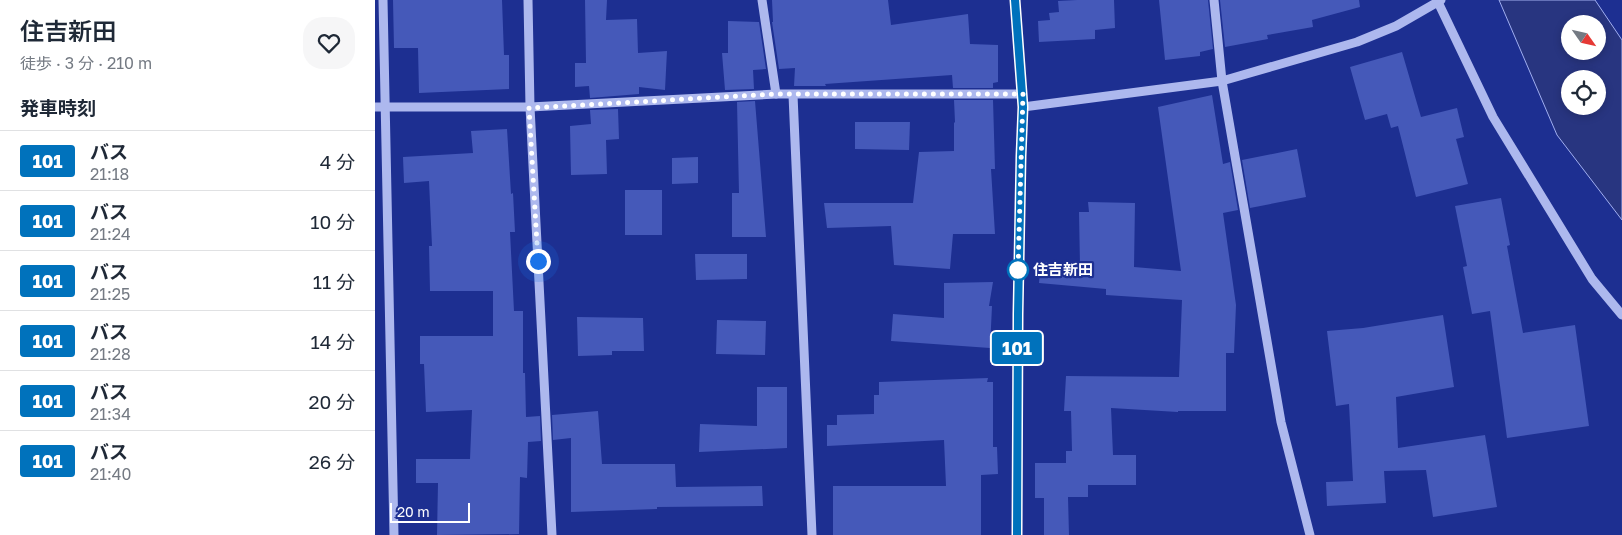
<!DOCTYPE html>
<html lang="ja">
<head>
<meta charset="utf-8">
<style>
	body { margin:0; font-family:"Golos Text","Noto Sans JP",sans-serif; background:#f6f6f7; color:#1f2937; height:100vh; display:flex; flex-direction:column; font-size:19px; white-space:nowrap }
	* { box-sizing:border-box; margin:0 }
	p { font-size:16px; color:#747a83 }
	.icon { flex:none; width:28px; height:28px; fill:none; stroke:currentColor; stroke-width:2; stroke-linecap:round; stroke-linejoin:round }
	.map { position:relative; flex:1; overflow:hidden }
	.sheet { display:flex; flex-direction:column; background:#fff; width:375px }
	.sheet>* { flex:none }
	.badge { padding:0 10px; border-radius:4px; font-size:18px; line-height:32px }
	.needle { width:32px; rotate:124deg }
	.tools { position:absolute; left:1186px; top:15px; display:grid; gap:10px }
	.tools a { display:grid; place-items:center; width:45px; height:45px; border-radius:50%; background:#fff; box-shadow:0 2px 8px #0003; font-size:25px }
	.scale { position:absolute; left:15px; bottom:12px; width:80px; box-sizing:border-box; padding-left:5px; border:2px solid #fff; border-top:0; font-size:14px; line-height:18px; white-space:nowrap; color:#fff; -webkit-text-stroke:4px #1d2f91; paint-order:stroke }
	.you { position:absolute; width:25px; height:25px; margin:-12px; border:4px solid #fff; border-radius:50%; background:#1a73e8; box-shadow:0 0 0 8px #1a73e833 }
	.map>.badge { position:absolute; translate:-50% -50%; box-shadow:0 0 0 2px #fff }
	h2 { padding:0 20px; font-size:19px; line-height:45px }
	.round { display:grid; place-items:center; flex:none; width:52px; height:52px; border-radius:20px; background:#f6f6f7 }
	.headline { display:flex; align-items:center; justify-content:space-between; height:85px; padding:0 20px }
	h1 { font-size:24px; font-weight:600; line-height:38px }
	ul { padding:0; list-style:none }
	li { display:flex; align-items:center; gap:15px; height:60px; padding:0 20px; border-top:1px solid #e0e1e3 }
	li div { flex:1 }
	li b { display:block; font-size:19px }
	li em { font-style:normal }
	li .badge { min-width:55px; font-weight:700; text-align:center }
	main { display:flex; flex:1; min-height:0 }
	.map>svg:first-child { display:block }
	.water { fill:#283580; stroke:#a1aff0; fill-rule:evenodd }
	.building { fill:#4559b9 }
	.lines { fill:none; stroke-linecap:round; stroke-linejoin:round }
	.minor { stroke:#adb8ee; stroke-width:9 }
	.line-casing { stroke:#fff; stroke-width:11 }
	.line { stroke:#0072bc; stroke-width:8 }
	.walk { stroke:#fff; stroke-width:5; stroke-dasharray:0 9 }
	.stop-dot { fill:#fff; stroke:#0072bc; stroke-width:2.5 }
	.labels { text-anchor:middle; stroke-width:4.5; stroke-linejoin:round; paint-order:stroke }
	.stop-label { font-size:15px; font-weight:bold; fill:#fff; stroke:#1d2f91; text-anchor:start }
</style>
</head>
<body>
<main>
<section class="sheet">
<div class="headline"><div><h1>住吉新田</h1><p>徒歩 · 3 分 · 210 m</p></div><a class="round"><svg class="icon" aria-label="heart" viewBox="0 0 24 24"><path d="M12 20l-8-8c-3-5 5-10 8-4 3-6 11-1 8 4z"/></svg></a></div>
<h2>発車時刻</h2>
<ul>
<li><span class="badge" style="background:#0072bc;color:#fff">101</span><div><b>バス</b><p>21:18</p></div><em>4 分</em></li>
<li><span class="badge" style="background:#0072bc;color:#fff">101</span><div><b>バス</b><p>21:24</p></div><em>10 分</em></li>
<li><span class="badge" style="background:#0072bc;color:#fff">101</span><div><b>バス</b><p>21:25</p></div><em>11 分</em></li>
<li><span class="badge" style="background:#0072bc;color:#fff">101</span><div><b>バス</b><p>21:28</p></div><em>14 分</em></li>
<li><span class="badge" style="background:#0072bc;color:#fff">101</span><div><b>バス</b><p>21:34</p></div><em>20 分</em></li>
<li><span class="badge" style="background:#0072bc;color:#fff">101</span><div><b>バス</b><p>21:40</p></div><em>26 分</em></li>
</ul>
</section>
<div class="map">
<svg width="1247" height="535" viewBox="0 0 1247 535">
	<rect width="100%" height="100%" fill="#1d2f91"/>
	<path class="water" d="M1124,0H1220L1247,40V220L1182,135ZM1195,24H1222V51H1195ZM1195,79H1222V106H1195Z"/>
	<g class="building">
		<polygon points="18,0 127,0 129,55 134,55 134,89 44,93 43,48 19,48"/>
		<polygon points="210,0 232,0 231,20 262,19 263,53 292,51 290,90 264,87 264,94 215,98 214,86 200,87 200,63 211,63"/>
		<polygon points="397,0 513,0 516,25 593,14 595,44 623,45 623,82 618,83 618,88 578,88 577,75 450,84 451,86 419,86 420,68 404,69 397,22 398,22"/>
		<polygon points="702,0 739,0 740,28 720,30 720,39 664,42 663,21 675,20 674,13 684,12 683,1"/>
		<polygon points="784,0 833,0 838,49 825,52 825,56 790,60"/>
		<polygon points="845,0 984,0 985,7 937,20 938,27 892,35 893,39 850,47"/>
		<polygon points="353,21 384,22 391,69 378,70 379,89 350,90 347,53 353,53"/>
		<polygon points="1027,52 1046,117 1082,108 1089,137 1081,139 1093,184 1041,197 1023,126 1016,128 1012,114 990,120 975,67"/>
		<polygon points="837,95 848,164 855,162 863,210 848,213 861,305 859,353 851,353 851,411 803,411 803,412 736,408 738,455 761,455 761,485 713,485 713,497 693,497 694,535 669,535 669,498 660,498 660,463 691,463 691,451 697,451 696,411 689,411 691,376 804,377 807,300 731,295 731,289 664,283 666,262 705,266 704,212 714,212 713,202 760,203 759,267 806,271 783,107"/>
		<polygon points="579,100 618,100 620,169 616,169 620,234 578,234 575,269 519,265 516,226 452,228 449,203 538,203 544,152 579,151 579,123 580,122"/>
		<polygon points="380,101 391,237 357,237 357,193 364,193 362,102"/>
		<polygon points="243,109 244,139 231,140 232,174 196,175 195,126 216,124 215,110"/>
		<polygon points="480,122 535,122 534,150 480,149"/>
		<polygon points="132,129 136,194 138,193 140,232 135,232 139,311 148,311 148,373 150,373 151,417 165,416 166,441 153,442 152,478 145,477 144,534 62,535 63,483 41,483 41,459 95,459 97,410 51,412 49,364 45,364 45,336 118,336 118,291 55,291 54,246 57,246 54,181 29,183 28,157 98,153 96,131"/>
		<polygon points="922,149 931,197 875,208 867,160"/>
		<polygon points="323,157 323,183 297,184 297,158"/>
		<rect x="250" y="190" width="37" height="45"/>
		<polygon points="1126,198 1135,245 1132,246 1148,333 1200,325 1214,426 1132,438 1115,311 1097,314 1088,267 1092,266 1080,206"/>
		<polygon points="320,254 372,254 372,279 321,280"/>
		<polygon points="618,282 614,306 617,306 615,348 516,341 518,314 569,318 569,283"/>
		<polygon points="1068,315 1079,387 1021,397 1023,448 1110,435 1122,507 1058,517 1051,470 1009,471 1011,503 952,506 951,482 978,481 974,404 961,406 952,331 988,328"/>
		<polygon points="202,317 268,318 269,351 237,351 237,355 203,356"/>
		<polygon points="342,320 391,321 390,355 341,354"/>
		<polygon points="613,378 612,382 618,382 618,447 622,447 623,474 606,475 606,535 458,535 458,486 571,486 569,440 452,446 452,425 462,425 462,415 499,414 499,395 504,395 504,382"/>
		<polygon points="382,387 412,387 412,448 324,452 325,424 382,426"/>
		<polygon points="223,411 227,464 300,464 301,487 387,486 388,506 282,507 282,509 196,512 196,438 178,440 177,415"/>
	</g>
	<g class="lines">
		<g class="minor">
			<polyline points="8,0 19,535"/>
			<polyline points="153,0 155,107 177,535"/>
			<polyline points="387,0 401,94"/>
			<polyline points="640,0 648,107 646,156 643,314 642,535"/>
			<polyline points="839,0 847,81 906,422 935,535"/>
			<polyline points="1062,0 1118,117 1217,279 1247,315"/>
			<polyline points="418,95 437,535"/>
			<polyline points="0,107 155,107 401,94 647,94"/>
			<polyline points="648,107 847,81 982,42 1021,26 1066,0"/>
		</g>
	</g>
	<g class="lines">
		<defs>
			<polyline id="line" points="640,0 648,107 646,156 643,314 642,535"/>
		</defs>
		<use href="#line" class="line-casing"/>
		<use href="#line" class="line"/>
		<polyline class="walk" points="163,261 154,108 401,94 648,94 643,270"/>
	</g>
	<circle class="stop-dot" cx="643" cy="270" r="10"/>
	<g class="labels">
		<g class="stop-label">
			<text x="658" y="275">住吉新田</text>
		</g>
	</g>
</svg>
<div class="tools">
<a><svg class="needle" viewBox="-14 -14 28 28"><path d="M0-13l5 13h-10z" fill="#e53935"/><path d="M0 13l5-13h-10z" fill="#747a83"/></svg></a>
<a><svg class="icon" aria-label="locate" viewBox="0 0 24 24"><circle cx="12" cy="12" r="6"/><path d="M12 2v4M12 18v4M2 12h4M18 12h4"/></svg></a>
</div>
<div class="scale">20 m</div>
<div class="you" style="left:163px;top:261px"></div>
<b class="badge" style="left:642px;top:348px;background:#0072bc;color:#fff">101</b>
</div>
</main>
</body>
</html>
